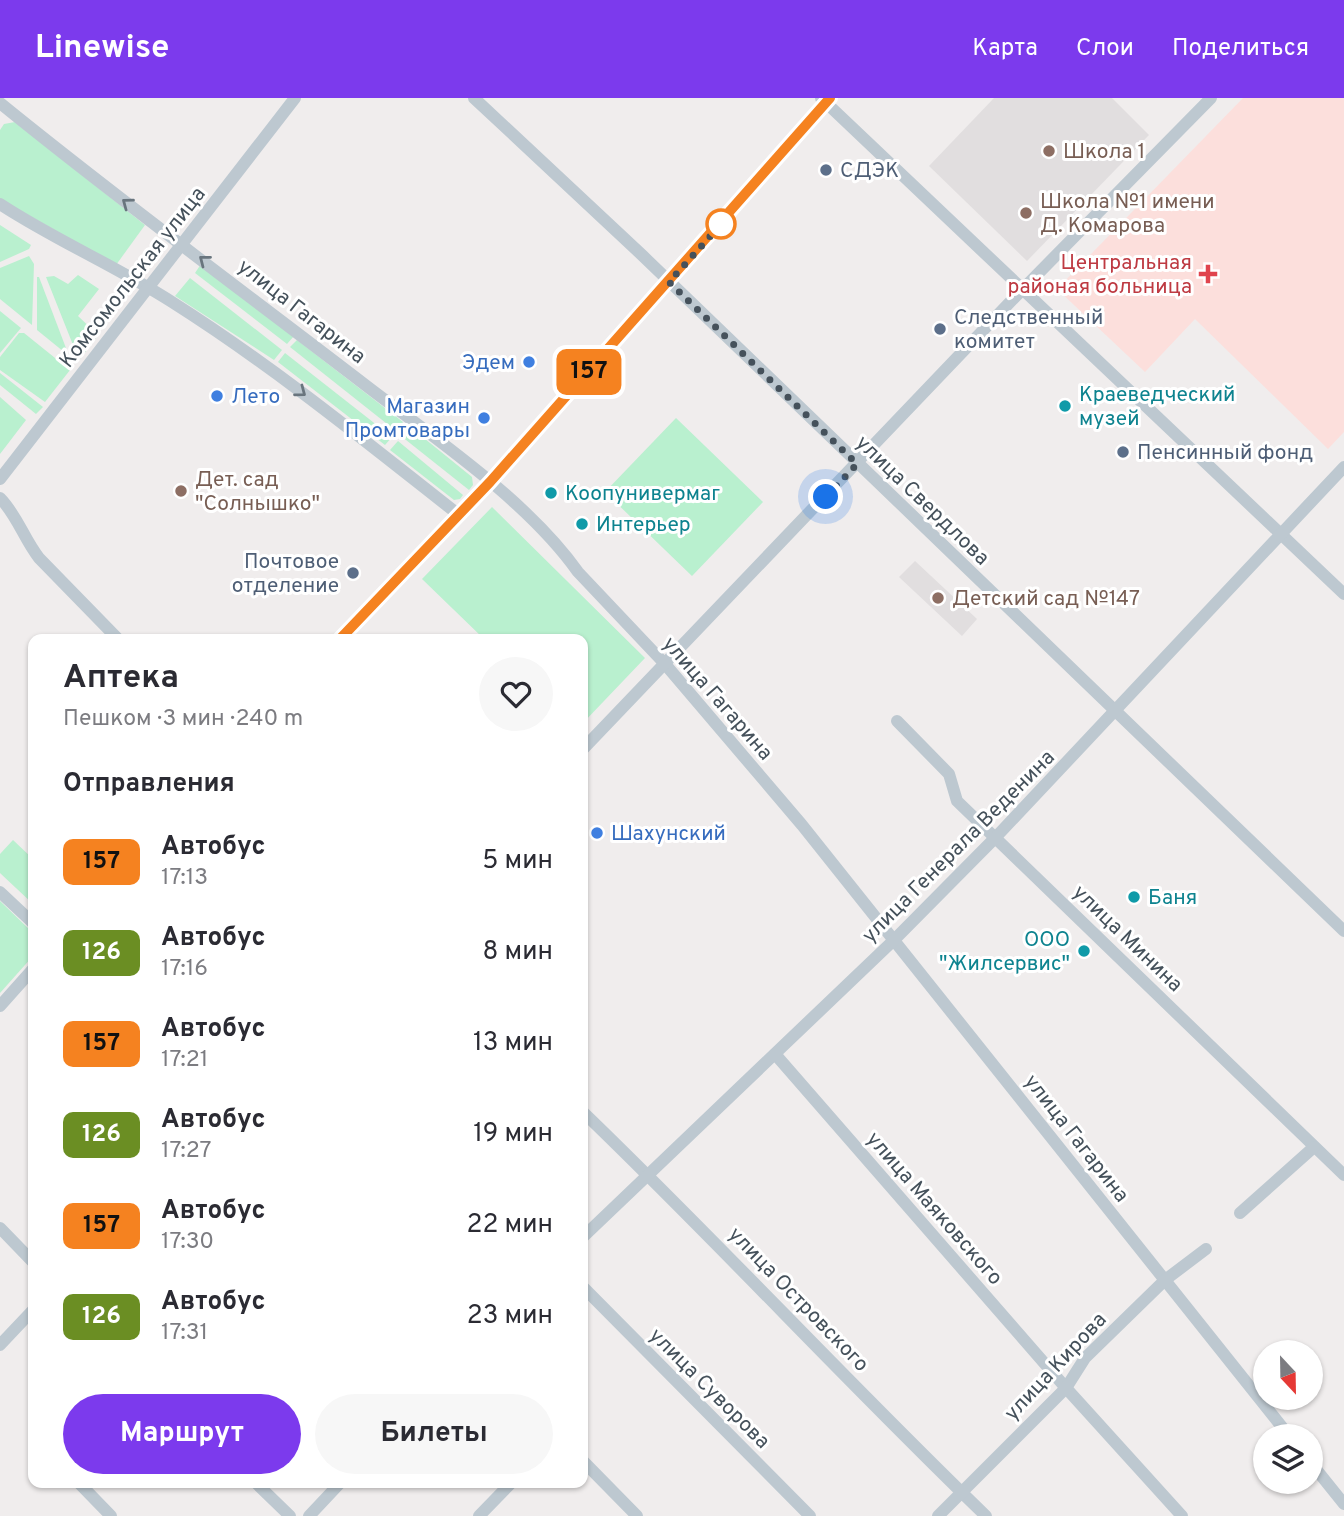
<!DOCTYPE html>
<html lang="ru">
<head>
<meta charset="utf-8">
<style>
	body { margin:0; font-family:Overpass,sans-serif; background:#f7f7f7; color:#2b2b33; height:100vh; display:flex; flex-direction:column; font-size:26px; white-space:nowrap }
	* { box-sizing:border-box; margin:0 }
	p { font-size:23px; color:#7c7c81 }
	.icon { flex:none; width:38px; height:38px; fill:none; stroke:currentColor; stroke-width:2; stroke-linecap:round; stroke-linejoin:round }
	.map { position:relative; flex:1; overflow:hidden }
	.details { position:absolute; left:28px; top:536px; width:560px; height:854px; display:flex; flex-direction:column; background:#fff; border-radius:14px; box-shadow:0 2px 5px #0004 }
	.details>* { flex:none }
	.badge { padding:0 14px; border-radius:10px; font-size:24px; line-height:46px }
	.needle { width:46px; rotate:158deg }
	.buttons { position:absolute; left:1253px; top:1242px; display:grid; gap:14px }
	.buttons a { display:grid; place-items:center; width:70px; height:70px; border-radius:50%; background:#fff; box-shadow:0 2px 5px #0004; font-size:35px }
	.you { position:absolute; width:35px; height:35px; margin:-18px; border:5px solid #fff; border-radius:50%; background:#1a73e8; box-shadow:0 0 0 10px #1a73e833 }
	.map>.badge { position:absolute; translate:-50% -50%; box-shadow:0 0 0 4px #fff }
	h2 { padding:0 35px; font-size:26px; line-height:63px }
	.round { display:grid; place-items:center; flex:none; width:74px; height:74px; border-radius:37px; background:#f7f7f7 }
	.head { display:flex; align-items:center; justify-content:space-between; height:119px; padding:0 35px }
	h1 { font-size:33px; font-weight:700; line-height:52px }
	.button { display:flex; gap:14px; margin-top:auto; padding:14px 35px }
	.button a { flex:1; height:80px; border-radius:42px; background:#7c3aed; color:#fff; font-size:28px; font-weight:700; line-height:80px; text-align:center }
	.button a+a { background:#f7f7f7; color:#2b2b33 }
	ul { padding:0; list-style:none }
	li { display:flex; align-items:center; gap:21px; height:91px; padding:0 35px }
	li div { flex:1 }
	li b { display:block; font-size:26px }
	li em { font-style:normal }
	li .badge { min-width:77px; font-weight:700; text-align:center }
	header { display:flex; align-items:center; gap:42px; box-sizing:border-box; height:98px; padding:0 35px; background:#7c3aed; color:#fff }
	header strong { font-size:33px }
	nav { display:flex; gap:38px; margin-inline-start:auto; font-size:24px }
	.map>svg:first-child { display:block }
	.education { fill:#e1dedf }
	.medical { fill:#fcdfdc }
	.green { fill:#b9f0cf }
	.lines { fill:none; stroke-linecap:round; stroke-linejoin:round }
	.minor { stroke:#bdc8d0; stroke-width:12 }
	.oneway { stroke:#69757e }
	.line-casing { stroke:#fff; stroke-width:16 }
	.line { stroke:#f58220; stroke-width:10 }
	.walk { stroke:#45515b; stroke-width:7; stroke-dasharray:0 12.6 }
	.education-dot { fill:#8d6e63; stroke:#fff; stroke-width:2.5 }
	.service-dot { fill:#5c6f8a; stroke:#fff; stroke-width:2.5 }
	.stop-dot { fill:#fff; stroke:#f58220; stroke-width:3.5 }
	.health-dot { fill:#e0444e; stroke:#fff; stroke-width:2.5 }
	.shop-dot { fill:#3f7fe0; stroke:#fff; stroke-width:2.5 }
	.culture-dot { fill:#0f9aa8; stroke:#fff; stroke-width:2.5 }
	.labels { text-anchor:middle; stroke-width:6; stroke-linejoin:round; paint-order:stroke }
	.education-label { font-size:21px; fill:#785e54; stroke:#fff; text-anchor:start }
	.service-label { font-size:21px; fill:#4e5e75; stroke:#fff; text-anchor:start }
	.health-label { font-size:21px; fill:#be3a42; stroke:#fff; text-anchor:end }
	.street-label { font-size:21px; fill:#45515b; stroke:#fff }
	.shop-label { font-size:21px; fill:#366cbe; stroke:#fff; text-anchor:end }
	.culture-label { font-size:21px; fill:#0d838f; stroke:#fff; text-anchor:start }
</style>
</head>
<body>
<header>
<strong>Linewise</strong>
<nav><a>Карта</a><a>Слои</a><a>Поделиться</a></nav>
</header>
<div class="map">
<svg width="1344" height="1418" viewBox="0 0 1344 1418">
	<rect width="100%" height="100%" fill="#f0eded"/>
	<g class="education">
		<polygon points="994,0 1112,0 1149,37 1027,163 929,68"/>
		<polygon points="915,463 977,521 962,538 899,479"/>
	</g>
	<polygon class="medical" points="1243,0 1344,0 1344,334 1328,351 1195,221 1145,274 1057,191"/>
	<g class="green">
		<polygon points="15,24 145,127 116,167 0,101 0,32 4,26"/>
		<polygon points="0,127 31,147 29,151 0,164"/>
		<polygon points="29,158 34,166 32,227 0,201 0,170"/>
		<polygon points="201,166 294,238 287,246 195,175"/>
		<polygon points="78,177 99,191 78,218 98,237 79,262 46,179 54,178 68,186"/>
		<polygon points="37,179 39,179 69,258 37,232"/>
		<polygon points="190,180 282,252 274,262 175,198"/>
		<polygon points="0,213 21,230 0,255"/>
		<polygon points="19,235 24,235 70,272 45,304 0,272 0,259"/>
		<polygon points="297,242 403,324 396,333 290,249"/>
		<polygon points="285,255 392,339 385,347 278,264"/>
		<polygon points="0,275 43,309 36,316 0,287"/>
		<polygon points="0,299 26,322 0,356"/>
		<polygon points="676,320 763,404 692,478 605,394"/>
		<polygon points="409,328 472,379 473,387 469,392 401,338"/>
		<polygon points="398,343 463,397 460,401 454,402 390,352"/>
		<polygon points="492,409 645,560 583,625 583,541 484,541 422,481"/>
		<polygon points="13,742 33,761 33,806 0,775 0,756"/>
		<polygon points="0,803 33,835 33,858 0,895"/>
	</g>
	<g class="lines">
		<g class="minor">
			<polyline points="474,0 643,158 1344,833"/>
			<polyline points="821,0 1344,496"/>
			<path d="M0,5C119,102 243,193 364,286C434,340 527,402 578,474L665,566L802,727L1290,1339"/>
			<path d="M0,106C55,142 116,168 172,204C273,268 365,343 459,417"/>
			<polyline points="0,381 295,0"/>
			<path d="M0,400C17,417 24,441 39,460L118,541"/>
			<polyline points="340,541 490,384 830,0"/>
			<polyline points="897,623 949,676 957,703 1344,1077"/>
			<polyline points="583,651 1015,199 1211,0"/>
			<polyline points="0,794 33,825"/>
			<polyline points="0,908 33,871"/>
			<polyline points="775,956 1066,1290 1182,1418"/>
			<path d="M583,1014C720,1146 849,1286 986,1418"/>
			<polyline points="1240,1115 1314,1049"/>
			<polyline points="0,1130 33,1164"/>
			<polyline points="583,1139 895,841 996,739 1344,369"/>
			<polyline points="583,1189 810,1418"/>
			<polyline points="0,1247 33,1212"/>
			<polyline points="583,1363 637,1418"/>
			<polyline points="1311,1365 1344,1406"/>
			<polyline points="78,1384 111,1418"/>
			<polyline points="255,1384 290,1418"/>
			<polyline points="309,1418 341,1384"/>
			<polyline points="479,1418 512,1384"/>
			<polyline points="938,1418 1066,1290 1085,1260 1165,1182 1206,1151"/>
		</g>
	</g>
	<defs><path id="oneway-chevron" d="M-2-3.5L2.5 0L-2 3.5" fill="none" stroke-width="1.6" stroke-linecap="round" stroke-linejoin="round" transform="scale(1.75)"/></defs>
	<g class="oneway">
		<use href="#oneway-chevron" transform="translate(127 105) rotate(-143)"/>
		<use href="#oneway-chevron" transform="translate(204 162) rotate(-142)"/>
		<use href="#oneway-chevron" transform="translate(301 294) rotate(37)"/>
	</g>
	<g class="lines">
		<defs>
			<polyline id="line" points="340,541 490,384 830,0"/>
		</defs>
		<use href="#line" class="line-casing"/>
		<use href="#line" class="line"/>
		<polyline class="walk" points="721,126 724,123 669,184 857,366 826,399"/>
	</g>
	<g class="education-dot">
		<circle cx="1049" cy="53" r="7"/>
		<circle cx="1026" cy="115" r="7"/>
		<circle cx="181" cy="393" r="7"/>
		<circle cx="938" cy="500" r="7"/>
	</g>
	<g class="service-dot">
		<circle cx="826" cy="72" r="7"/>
		<circle cx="940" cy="231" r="7"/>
		<circle cx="1123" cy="354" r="7"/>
		<circle cx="353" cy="475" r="7"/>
	</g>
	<circle class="stop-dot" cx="721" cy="126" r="14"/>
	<path class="health-dot" d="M1204.5 165.5h7v7h7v7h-7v7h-7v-7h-7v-7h7z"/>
	<g class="shop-dot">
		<circle cx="529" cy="264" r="7"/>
		<circle cx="217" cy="298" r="7"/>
		<circle cx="484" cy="320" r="7"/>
		<circle cx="597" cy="735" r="7"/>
	</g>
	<g class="culture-dot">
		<circle cx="1065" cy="308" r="7"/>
		<circle cx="551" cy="395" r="7"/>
		<circle cx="582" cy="426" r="7"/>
		<circle cx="1134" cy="799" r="7"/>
		<circle cx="1084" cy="853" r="7"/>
	</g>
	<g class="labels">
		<g class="education-label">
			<text x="1063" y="60">Школа 1</text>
			<text x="1040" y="110">Школа №1 имени<tspan x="1040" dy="24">Д. Комарова</tspan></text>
			<text x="195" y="388">Дет. сад<tspan x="195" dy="24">"Солнышко"</tspan></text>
			<text x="952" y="507">Детский сад №147</text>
		</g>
		<g class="service-label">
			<text x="840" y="79">СДЭК</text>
			<text x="954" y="226">Следственный<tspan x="954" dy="24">комитет</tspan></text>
			<text x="1137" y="361">Пенсинный фонд</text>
			<text x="339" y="470" text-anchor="end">Почтовое<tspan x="339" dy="24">отделение</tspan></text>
		</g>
		<g class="health-label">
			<text x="1192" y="171">Центральная<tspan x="1192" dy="24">районая больница</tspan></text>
		</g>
		<g class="street-label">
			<text transform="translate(132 179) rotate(-52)" y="7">Комсомольская улица</text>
			<text transform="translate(302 213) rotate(38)" y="7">улица Гагарина</text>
			<text transform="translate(923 402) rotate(44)" y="7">улица Свердлова</text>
			<text transform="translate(718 600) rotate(49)" y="7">улица Гагарина</text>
			<text transform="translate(958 748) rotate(-45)" y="7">улица Генерала Веденина</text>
			<text transform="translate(1128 840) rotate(44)" y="7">улица Минина</text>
			<text transform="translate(1077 1040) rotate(52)" y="7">улица Гагарина</text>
			<text transform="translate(935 1110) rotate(49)" y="7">улица Маяковского</text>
			<text transform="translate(799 1201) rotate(46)" y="7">улица Островского</text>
			<text transform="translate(1055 1268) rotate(-47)" y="7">улица Кирова</text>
			<text transform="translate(710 1290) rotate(45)" y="7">улица Суворова</text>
		</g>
		<g class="shop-label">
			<text x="515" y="271">Эдем</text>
			<text x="231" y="305" text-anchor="start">Лето</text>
			<text x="470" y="315">Магазин<tspan x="470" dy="24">Промтовары</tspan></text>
			<text x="611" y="742" text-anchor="start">Шахунский</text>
		</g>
		<g class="culture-label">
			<text x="1079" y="303">Краеведческий<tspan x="1079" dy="24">музей</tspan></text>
			<text x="565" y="402">Коопунивермаг</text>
			<text x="596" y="433">Интерьер</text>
			<text x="1148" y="806">Баня</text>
			<text x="1070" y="848" text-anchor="end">ООО<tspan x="1070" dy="24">"Жилсервис"</tspan></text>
		</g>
	</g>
</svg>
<div class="buttons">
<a><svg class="needle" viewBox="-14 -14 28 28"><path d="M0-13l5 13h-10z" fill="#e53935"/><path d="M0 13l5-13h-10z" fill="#7c7c81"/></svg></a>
<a><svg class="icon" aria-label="layers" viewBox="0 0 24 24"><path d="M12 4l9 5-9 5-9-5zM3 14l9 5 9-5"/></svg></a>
</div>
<div class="you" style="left:826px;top:399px"></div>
<b class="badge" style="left:589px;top:274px;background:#f58220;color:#111">157</b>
<section class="details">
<div class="head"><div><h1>Аптека</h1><p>Пешком · 3 мин · 240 m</p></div><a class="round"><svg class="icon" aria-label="heart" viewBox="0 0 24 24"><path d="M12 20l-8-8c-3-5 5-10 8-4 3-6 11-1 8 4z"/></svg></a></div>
<h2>Отправления</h2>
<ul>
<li><span class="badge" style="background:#f58220;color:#111">157</span><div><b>Автобус</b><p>17:13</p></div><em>5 мин</em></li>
<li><span class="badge" style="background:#6b8e23;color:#fff">126</span><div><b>Автобус</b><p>17:16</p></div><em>8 мин</em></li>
<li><span class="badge" style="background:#f58220;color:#111">157</span><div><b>Автобус</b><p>17:21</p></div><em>13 мин</em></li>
<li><span class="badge" style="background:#6b8e23;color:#fff">126</span><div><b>Автобус</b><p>17:27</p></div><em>19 мин</em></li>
<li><span class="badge" style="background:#f58220;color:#111">157</span><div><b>Автобус</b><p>17:30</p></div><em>22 мин</em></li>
<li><span class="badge" style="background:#6b8e23;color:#fff">126</span><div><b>Автобус</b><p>17:31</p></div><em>23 мин</em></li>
</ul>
<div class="button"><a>Маршрут</a><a>Билеты</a></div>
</section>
</div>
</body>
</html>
